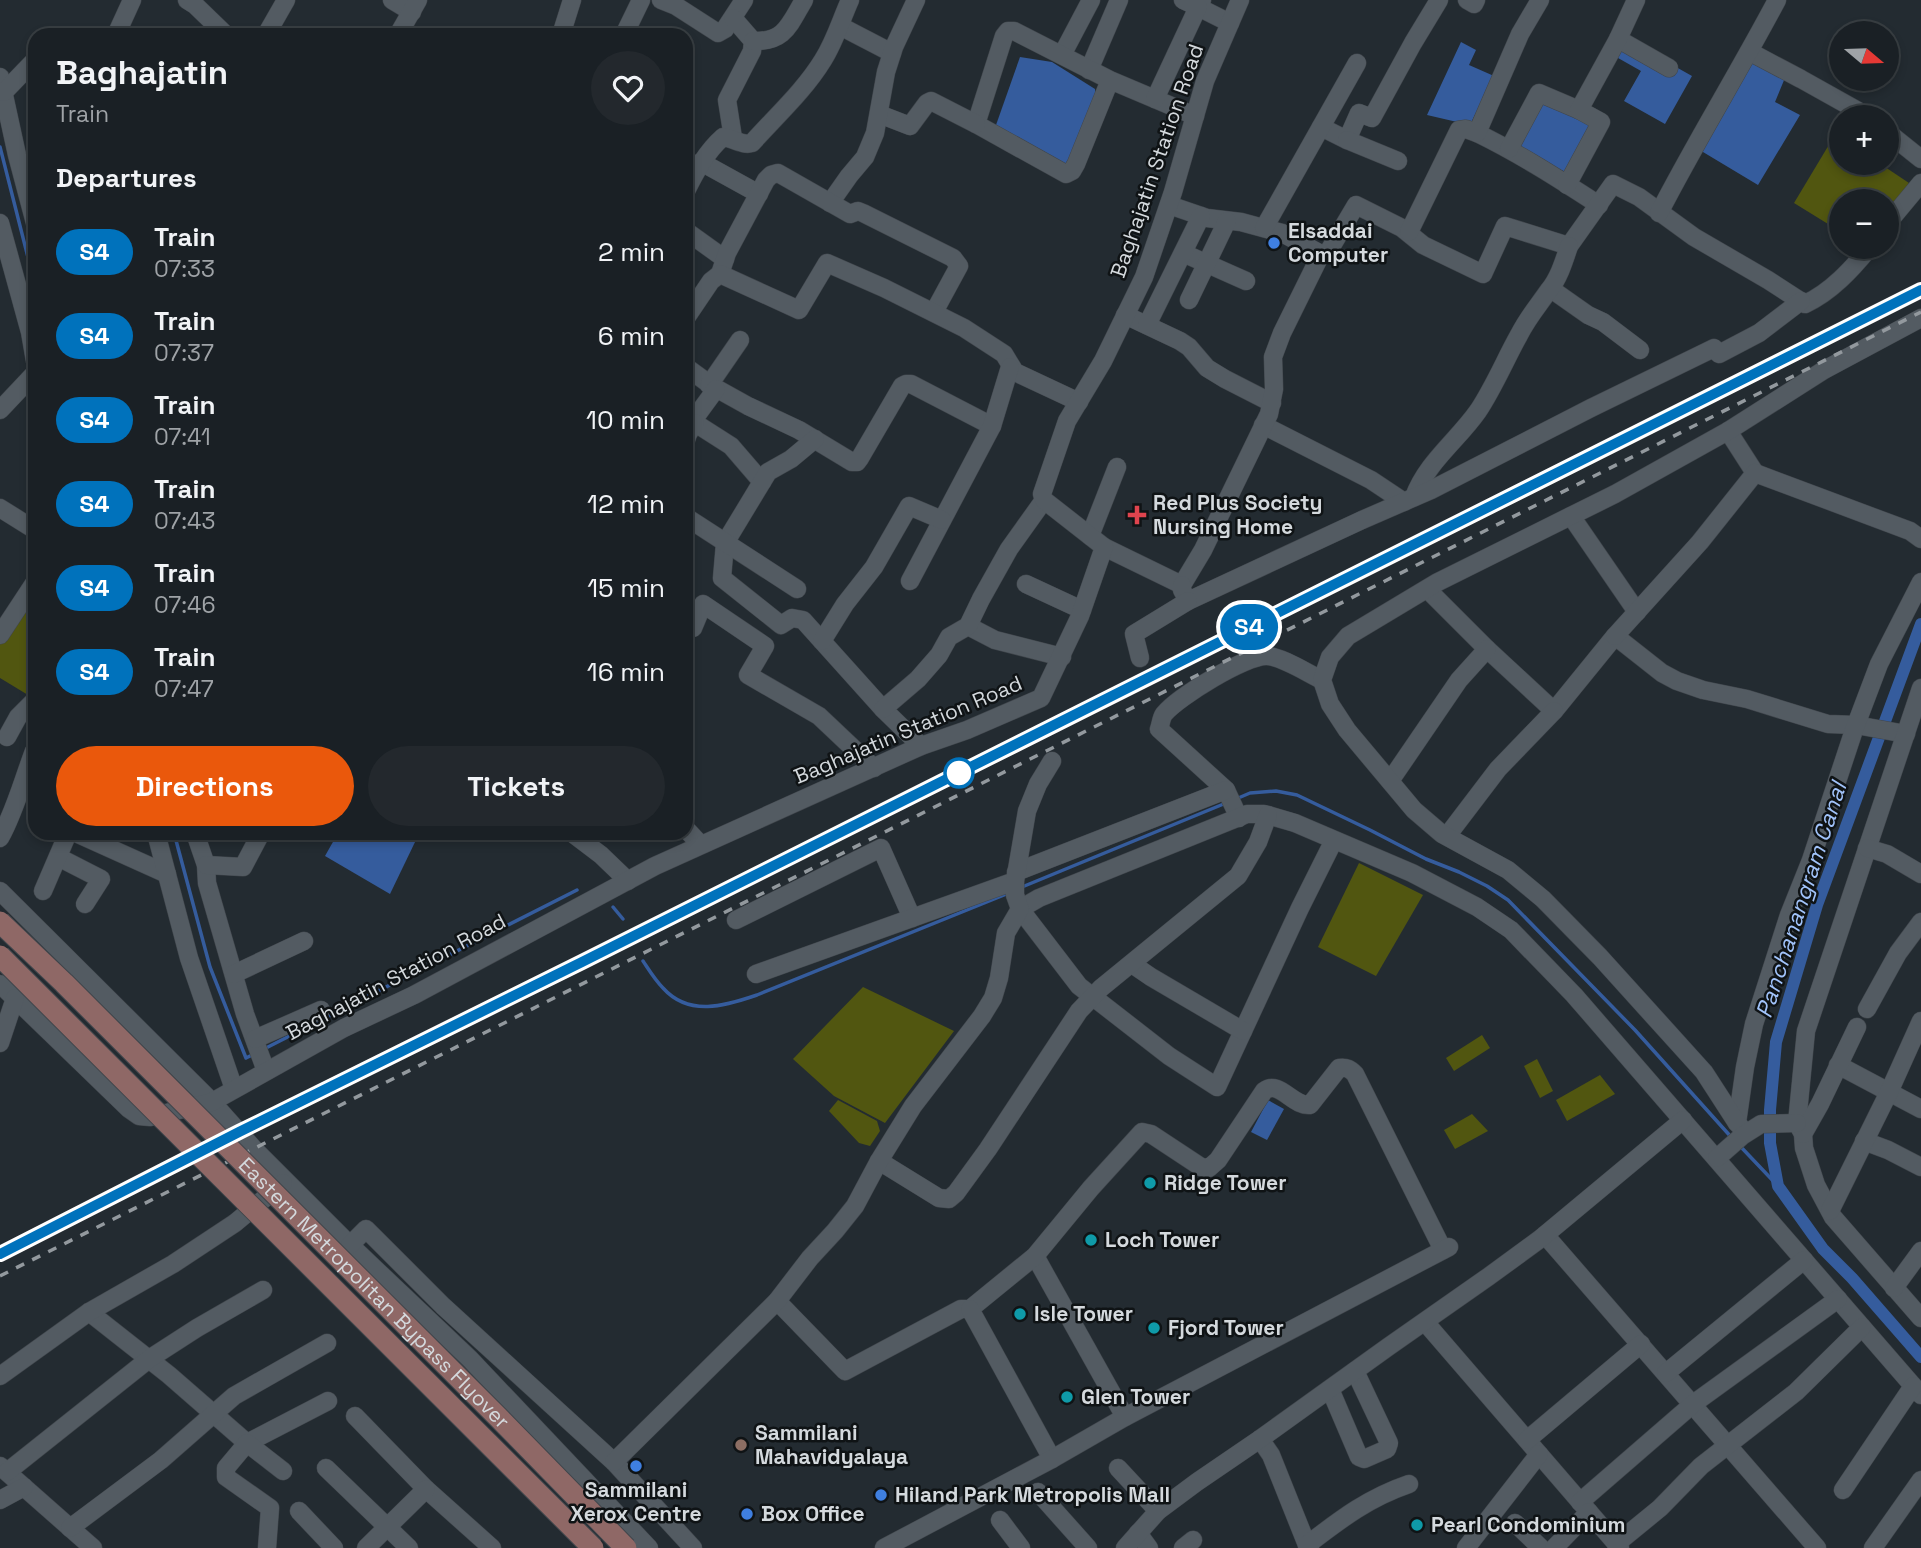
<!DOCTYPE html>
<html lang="en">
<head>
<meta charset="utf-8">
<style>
	body { margin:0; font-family:"Space Grotesk",sans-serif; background:#23282d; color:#f1f3f6; height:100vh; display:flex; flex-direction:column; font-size:26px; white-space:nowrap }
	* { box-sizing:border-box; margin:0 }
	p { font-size:23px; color:#9fa3a7 }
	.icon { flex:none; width:38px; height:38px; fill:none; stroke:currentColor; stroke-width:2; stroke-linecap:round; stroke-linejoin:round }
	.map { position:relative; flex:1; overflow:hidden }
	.side { position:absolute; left:28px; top:28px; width:665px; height:812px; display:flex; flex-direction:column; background:#1a2025; border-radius:21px; box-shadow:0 4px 10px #0003,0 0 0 2px #383e42 }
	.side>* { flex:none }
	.badge { padding:0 14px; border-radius:23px; font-size:24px; line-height:46px }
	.needle { width:46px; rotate:109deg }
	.tools { position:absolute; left:1829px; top:21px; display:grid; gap:14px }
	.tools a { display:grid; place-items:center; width:70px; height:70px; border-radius:50%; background:#1a2025; box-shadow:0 4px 10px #0003,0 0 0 2px #383e42; font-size:35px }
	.map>.badge { position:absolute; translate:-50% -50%; box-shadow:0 0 0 4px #fff }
	h2 { padding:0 28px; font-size:26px; line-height:63px }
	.round { display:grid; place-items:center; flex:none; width:74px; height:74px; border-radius:37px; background:#23282d }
	.summary { display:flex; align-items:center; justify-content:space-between; height:119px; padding:0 28px }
	h1 { font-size:33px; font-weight:700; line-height:52px }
	.primary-button { display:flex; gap:14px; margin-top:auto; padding:14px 28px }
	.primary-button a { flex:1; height:80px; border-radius:42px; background:#ea580c; color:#fff; font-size:28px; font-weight:700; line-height:80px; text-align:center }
	.primary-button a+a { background:#23282d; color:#f1f3f6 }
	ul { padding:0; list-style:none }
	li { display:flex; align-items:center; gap:21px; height:84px; padding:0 28px }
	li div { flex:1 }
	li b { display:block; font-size:26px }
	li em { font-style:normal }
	li .badge { min-width:77px; font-weight:700; text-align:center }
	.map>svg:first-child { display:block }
	.green { fill:#515610 }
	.water { fill:#355c9d }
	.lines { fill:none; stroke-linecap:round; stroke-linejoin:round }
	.stream { stroke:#355c9d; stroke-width:3.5 }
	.canal { stroke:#355c9d; stroke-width:12 }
	.minor-casing { stroke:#40464c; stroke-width:19 }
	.minor { stroke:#535b62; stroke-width:18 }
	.rail { stroke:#93999e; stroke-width:3.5; stroke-dasharray:9 9; stroke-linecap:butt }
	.major-bridge-casing { stroke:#40464c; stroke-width:23; stroke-linecap:butt }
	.major-bridge { stroke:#8f6866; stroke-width:21 }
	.line-casing { stroke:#fff; stroke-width:16 }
	.line { stroke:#0072bc; stroke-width:10 }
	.shop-dot { fill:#3f7fe0; stroke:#0f1315; stroke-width:2.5 }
	.health-dot { fill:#e0444e; stroke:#0f1315; stroke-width:2.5 }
	.stop-dot { fill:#fff; stroke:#0072bc; stroke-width:3.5 }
	.culture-dot { fill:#0f9aa8; stroke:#0f1315; stroke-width:2.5 }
	.education-dot { fill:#8d6e63; stroke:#0f1315; stroke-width:2.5 }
	.labels { text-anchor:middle; stroke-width:5; stroke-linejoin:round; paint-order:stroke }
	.street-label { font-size:21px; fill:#d4d9dd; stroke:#0f1315 }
	.poi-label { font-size:21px; font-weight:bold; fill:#d4d9dd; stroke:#0f1315; text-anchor:start }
	.water-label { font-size:23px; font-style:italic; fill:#a1c3fa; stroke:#0f1315 }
</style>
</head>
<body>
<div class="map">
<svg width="1921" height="1548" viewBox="0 0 1921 1548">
	<rect width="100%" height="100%" fill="#232b31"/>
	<g class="green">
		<polygon points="1836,133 1841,136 1841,163 1879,163 1909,183 1887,212 1886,201 1841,201 1841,232 1794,203"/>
		<polygon points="35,583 35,695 33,698 0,678 0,640"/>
		<polygon points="1359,863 1423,895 1376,976 1318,947"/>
		<polygon points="863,987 954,1031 885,1123 834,1096 793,1059"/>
		<polygon points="1482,1035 1490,1048 1454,1071 1446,1058"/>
		<polygon points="1537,1059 1553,1091 1540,1098 1524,1066"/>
		<polygon points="1600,1075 1615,1094 1567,1121 1556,1100"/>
		<polygon points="838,1100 877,1121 880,1131 870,1146 859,1143 829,1111"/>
		<polygon points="1472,1114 1488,1131 1455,1149 1444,1130"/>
	</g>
	<g class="water">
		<polygon points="1621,36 1692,76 1665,124 1624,101 1641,71 1611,54"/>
		<polygon points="1461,42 1476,50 1469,65 1494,76 1470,125 1427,115"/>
		<polygon points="1754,54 1787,73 1775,102 1800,115 1758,185 1698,149"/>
		<polygon points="1020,57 1052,62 1095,89 1097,109 1067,171 996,125"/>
		<polygon points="1539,97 1591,125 1565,172 1513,144"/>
		<polygon points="338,833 404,833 416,840 390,894 325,856"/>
		<polygon points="1268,1100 1284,1109 1267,1140 1251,1132"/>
	</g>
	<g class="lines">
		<g class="stream">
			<polyline points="0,147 35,285"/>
			<polyline points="1236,799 1250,793 1276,791 1297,795 1370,830 1426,859 1459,872 1487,886 1508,900 1635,1030 1732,1138"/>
			<polyline points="174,833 210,967 246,1058 254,1054"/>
			<polyline points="1022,887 1226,803"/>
			<polyline points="613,907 623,919"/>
			<path d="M643,961C649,970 655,980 663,988C689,1017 725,1006 757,995L1009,893"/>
			<polyline points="264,1049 577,890"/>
			<polyline points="1740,1146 1778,1186"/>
		</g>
		<polyline class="canal" points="1921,624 1817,905 1776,1042 1770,1110 1770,1143 1778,1186 1823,1249 1852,1278 1921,1357"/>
		<defs>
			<g id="minor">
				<polyline points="187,0 195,5 226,35"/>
				<polyline points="392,0 412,12"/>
				<polyline points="661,0 676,6 718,33 725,29 744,0"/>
				<polyline points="1202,0 1198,7 1230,23"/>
				<polyline points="1467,0 1474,4 1476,0"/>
				<polyline points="733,18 753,41 752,51 727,100 733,138"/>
				<polyline points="840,26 892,53"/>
				<polyline points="116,35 132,0"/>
				<polyline points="266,35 286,0"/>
				<polyline points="398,35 418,0"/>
				<polyline points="561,35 572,0"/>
				<polyline points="624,35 641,0"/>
				<polyline points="1618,39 1669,68"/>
				<path d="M753,41C785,42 789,25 804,0"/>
				<polyline points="1750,52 1801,79 1869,117"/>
				<polyline points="1062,55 1091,0"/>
				<polyline points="1089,70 1119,0"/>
				<polyline points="0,77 17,155 35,223"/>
				<polyline points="1110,80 1076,164 1072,171 1066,174 976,124 1004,36 1008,31 1014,31 1110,80 1195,116"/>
				<polyline points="4,92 35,60"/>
				<polyline points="1155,99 1198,7 1183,0"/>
				<polyline points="879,114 910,126 927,103 931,101 976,124"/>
				<polyline points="1321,127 1347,140 1359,113 1372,118 1413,43 1439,0"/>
				<polyline points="1886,131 1921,159"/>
				<path d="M1477,133C1520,154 1559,179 1599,205"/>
				<polyline points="1347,140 1398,161"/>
				<polyline points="1509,149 1539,93 1579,110"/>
				<polyline points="701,162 759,194"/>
				<polyline points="1567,185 1601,122 1579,110 1618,39 1636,0"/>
				<path d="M686,191C696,171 706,152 723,137C732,138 743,146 752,143C776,116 804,91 823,60C835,41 841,20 850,0"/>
				<polyline points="830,203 849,176 865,157 875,133 886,72 894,47 916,0"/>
				<path d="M1169,205L1207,218L1241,222L1282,233L1321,254H1327L1356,205L1402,228L1423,245L1483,274L1505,226L1569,246L1613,184L1639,197L1694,237L1768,280L1805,304C1831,292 1852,269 1870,247"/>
				<path d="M1659,213C1696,141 1739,72 1777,0"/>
				<polyline points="0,223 30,332 35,361"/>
				<polyline points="1886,225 1921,183"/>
				<polyline points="1264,228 1357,63"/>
				<polyline points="686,231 725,259"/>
				<polyline points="1409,232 1459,130 1466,129 1477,133 1520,34 1540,0"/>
				<polyline points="1183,253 1246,281"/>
				<polyline points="720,274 727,253 766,180 771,175 778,173 850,214 858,211 863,213 953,258 959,266 934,312"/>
				<polyline points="1551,289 1588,315 1603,322 1640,350"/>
				<polyline points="1189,300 1227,221"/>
				<polyline points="1125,315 1180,341 1189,347 1207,368 1225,379 1272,403"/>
				<polyline points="686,318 711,281 720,274 799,310 827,263 884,288 964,328 1004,354 1015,372 1079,402"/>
				<polyline points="1147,325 1201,216"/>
				<polyline points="686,367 712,386 748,406 799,430 852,462 857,462 860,458 902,386 906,384 911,384 992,426"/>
				<polyline points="709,385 740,340"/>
				<polyline points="716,389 697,415 695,423 731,446 762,482"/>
				<polyline points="0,410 35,373"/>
				<polyline points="1263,425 1371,480 1404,502"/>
				<polyline points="1728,431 1755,473"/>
				<polyline points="815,439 791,459 768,472 725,543 722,578 781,625 792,618 803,620 883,709 921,746"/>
				<polyline points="686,440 688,434 695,423"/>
				<path d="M1414,497C1427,462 1457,441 1478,411C1494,387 1505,360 1519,335C1528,317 1538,306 1549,290C1559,278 1564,261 1569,246"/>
				<polyline points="0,508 35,530"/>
				<polyline points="1571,516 1637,612"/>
				<polyline points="686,517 797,589"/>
				<polyline points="1090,536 1117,467"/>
				<polyline points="1104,547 1182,585 1203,550 1269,414 1274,389 1273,357 1282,333 1321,254"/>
				<polyline points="910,581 992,426 1010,367"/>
				<polyline points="1026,584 1082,610"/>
				<polyline points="1182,585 1182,590 1188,601 1362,520 1431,490 1591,408 1714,348 1719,354 1759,333 1801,301"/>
				<polyline points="1427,589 1487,649 1554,711 1615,636 1662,673 1677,681 1703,690 1747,699 1828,724 1856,725 1906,734"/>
				<polyline points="686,623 693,628 703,604 765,646 748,675 819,716 874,768"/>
				<polyline points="968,626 995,640 1062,657"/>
				<polyline points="0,635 35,582"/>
				<polyline points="1615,636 1700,542 1755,473 1910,531 1921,539"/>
				<polyline points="822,641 845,604 874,567 909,506 942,520"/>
				<polyline points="1140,658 1134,634 1188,601"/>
				<polyline points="1921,688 1806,1031 1797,1123 1803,1134 1804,1148 1816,1185 1833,1217 1921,1318"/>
				<polyline points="883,709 918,679 939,655 949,637 968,626 981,599 1009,549 1044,500"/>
				<polyline points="7,737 18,717 35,700"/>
				<polyline points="1390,781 1459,680 1487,649"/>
				<path d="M1239,818L1226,790L1159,729C1161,724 1161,718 1164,714C1178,697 1246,655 1267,656C1283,657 1307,673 1322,680"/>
				<polyline points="686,829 700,844"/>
				<polyline points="76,833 167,874"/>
				<polyline points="156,833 189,958 234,1089"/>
				<polyline points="195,833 206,865 207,883 245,1014 266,1071"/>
				<polyline points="572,833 601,855 628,881"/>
				<polyline points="1447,836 1498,769 1554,711"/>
				<path d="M0,838C15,811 23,780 34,751"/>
				<polyline points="1334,840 1300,908 1217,1087 1169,1056 1079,986 1020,909 1039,898 1247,814 1264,814 1295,823 1412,873 1477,907 1511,930 1574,995 1921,1395"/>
				<polyline points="1867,848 1887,854 1921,874"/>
				<polyline points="58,857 101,879 85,904"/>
				<polyline points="206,865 243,867 261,833"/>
				<polyline points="1016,872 1226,790"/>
				<polyline points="0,891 212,1102 254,1149 350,1245 470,1359 649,1548"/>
				<polyline points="43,891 68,833"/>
				<polyline points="736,920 881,848 912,918"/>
				<polyline points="1132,964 1151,977 1243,1031"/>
				<polyline points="234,974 304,941"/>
				<polyline points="756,974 1015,881"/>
				<polyline points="0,984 129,1109 139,1116 150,1117 212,1102 344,1028 414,995 655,866 921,746 967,730 1041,698 1080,616 1104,547 1044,500 1042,494 1067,421 1103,361 1144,277 1173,192 1205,81 1240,0"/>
				<polyline points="1867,1009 1898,953 1921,922"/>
				<polyline points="255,1039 321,1010"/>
				<polyline points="0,1043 15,998"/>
				<polyline points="1838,1065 1921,1109"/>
				<polyline points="1737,1123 1745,1067 1754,1024 1789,915 1811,860 1854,730 1879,664 1921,582"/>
				<polyline points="1746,1133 1737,1123 1704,1072 1600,957 1543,899 1508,870 1442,834 1414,810 1347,730 1330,704 1322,680 1330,657 1348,636 1438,582 1615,494 1728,431 1824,370 1921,318"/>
				<polyline points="1803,1134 1820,1104 1857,1027"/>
				<polyline points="1864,1141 1888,1150 1921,1167"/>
				<polyline points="1717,1158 1742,1136 1761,1124 1797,1123"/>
				<polyline points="879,1161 939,1198 949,1199 956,1193 988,1149 1079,1011 1101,988 1238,876 1258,842 1268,815"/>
				<polyline points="1830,1211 1889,1092 1921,1021"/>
				<polyline points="1545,1235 1817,1548"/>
				<polyline points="350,1245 366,1229 443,1306 614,1462 693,1548"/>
				<polyline points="1035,1256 1125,1417"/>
				<polyline points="1894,1288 1921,1251"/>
				<path d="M777,1301L845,1371L961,1309H970L1035,1256L1091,1188L1142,1132L1151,1134L1201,1167L1209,1168L1218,1160L1264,1091C1279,1079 1293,1107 1310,1105L1339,1068C1347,1067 1350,1069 1355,1074L1443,1250"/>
				<polyline points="970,1309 1052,1459"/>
				<polyline points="89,1312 169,1375 247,1443 328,1401"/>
				<polyline points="1425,1322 1620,1548"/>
				<polyline points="1666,1373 1804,1260"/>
				<polyline points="0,1376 89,1312 173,1264 235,1223 283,1183"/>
				<polyline points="1330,1389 1359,1457 1364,1459 1387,1449 1389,1443 1355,1371"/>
				<polyline points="355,1416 426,1489 492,1548"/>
				<polyline points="1260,1439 1271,1455 1307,1545 1310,1548"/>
				<polyline points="1527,1440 1641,1344"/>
				<polyline points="614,1462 777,1301 810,1258 835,1231 855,1206 879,1161 913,1106 982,1016 993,998 999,978 1006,933 1020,909 1015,895 1015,881 1027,811 1038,784 1052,761"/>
				<polyline points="0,1466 93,1548"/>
				<polyline points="326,1468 409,1548"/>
				<polyline points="1118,1468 1158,1511"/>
				<polyline points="7,1472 149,1359 197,1328 263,1290"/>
				<polyline points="1843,1490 1913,1386"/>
				<polyline points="1038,1492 1088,1548"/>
				<polyline points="0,1500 24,1487"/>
				<polyline points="1580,1502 1693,1404 1838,1299"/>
				<polyline points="299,1511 334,1548"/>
				<polyline points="1000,1520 1021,1548"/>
				<polyline points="1515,1523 1541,1548"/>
				<polyline points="70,1528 161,1460 234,1396 327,1343"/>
				<polyline points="1138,1533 1149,1548"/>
				<polyline points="1616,1544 1660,1508 1701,1466 1796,1392 1862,1327"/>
				<path d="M1307,1545C1341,1519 1368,1498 1409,1484"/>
				<polyline points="267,1548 270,1508 226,1477 226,1468 247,1443 283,1471"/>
				<polyline points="366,1548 426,1489"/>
				<polyline points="884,1548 1052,1459 1125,1417 1449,1247"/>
				<polyline points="1125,1548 1158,1511 1197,1482 1260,1439 1388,1347 1488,1277 1540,1239 1683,1120"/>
				<polyline points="1183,1548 1193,1540"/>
				<polyline points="1466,1548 1539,1454"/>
				<polyline points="1554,1548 1589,1512"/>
				<polyline points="1873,1548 1921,1480"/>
			</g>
		</defs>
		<use href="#minor" class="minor-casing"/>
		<use href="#minor" class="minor"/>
		<g class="rail">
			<polyline points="0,1254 239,1132 582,962 1921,290"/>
			<polyline points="0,1276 1921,312"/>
		</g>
		<defs>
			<g id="major-bridge">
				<path id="s1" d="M0,922L64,983L498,1417L626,1548"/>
				<polyline points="0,956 593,1548"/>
			</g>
		</defs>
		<use href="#major-bridge" class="major-bridge-casing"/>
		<use href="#major-bridge" class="major-bridge"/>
	</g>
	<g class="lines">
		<defs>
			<polyline id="line" points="0,1254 239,1132 582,962 1921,290"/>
		</defs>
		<use href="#line" class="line-casing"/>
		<use href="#line" class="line"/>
	</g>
	<g class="shop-dot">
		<circle cx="1274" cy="243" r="7"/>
		<circle cx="636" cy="1466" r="7"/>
		<circle cx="881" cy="1495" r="7"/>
		<circle cx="747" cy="1514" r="7"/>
	</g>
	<path class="health-dot" d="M1133.5 504.5h7v7h7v7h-7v7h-7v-7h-7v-7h7z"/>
	<circle class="stop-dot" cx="959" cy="773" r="14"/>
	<g class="culture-dot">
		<circle cx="1150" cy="1183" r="7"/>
		<circle cx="1091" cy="1240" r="7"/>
		<circle cx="1020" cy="1314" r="7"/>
		<circle cx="1154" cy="1328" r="7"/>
		<circle cx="1067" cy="1397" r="7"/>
		<circle cx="1417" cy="1525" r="7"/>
	</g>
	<circle class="education-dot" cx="741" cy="1445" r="7"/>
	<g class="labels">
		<g class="street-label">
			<text transform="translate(1157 161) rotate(-71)" y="7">Baghajatin Station Road</text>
			<text transform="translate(908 730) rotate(-23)" y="7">Baghajatin Station Road</text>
			<text transform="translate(396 977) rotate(-28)" y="7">Baghajatin Station Road</text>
			<text dy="7" stroke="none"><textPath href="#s1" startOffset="527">Eastern Metropolitan Bypass Flyover</textPath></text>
		</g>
		<g class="poi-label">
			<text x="1288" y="238">Elsaddai<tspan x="1288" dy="24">Computer</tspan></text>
			<text x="1153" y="510">Red Plus Society<tspan x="1153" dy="24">Nursing Home</tspan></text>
			<text x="1164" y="1190">Ridge Tower</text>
			<text x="1105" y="1247">Loch Tower</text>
			<text x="1034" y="1321">Isle Tower</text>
			<text x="1168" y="1335">Fjord Tower</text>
			<text x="1081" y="1404">Glen Tower</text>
			<text x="755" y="1440">Sammilani<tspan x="755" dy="24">Mahavidyalaya</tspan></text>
			<text x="636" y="1497" text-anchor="middle">Sammilani<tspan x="636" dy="24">Xerox Centre</tspan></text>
			<text x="895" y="1502">Hiland Park Metropolis Mall</text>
			<text x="761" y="1521">Box Office</text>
			<text x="1431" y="1532">Pearl Condominium</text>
		</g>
		<g class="water-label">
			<text transform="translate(1801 900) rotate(-72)" y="8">Panchanangram Canal</text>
		</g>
	</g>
</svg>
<div class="tools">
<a><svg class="needle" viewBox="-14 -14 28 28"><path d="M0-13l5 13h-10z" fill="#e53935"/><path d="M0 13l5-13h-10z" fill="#9fa3a7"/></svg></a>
<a>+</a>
<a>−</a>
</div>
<b class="badge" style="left:1249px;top:627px;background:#0072bc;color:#fff">S4</b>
<section class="side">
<div class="summary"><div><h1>Baghajatin</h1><p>Train</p></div><a class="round"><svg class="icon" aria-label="heart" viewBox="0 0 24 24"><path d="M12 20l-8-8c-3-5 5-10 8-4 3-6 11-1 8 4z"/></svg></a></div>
<h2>Departures</h2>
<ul>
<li><span class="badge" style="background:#0072bc;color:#fff">S4</span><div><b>Train</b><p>07:33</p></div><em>2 min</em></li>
<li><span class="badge" style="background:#0072bc;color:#fff">S4</span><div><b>Train</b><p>07:37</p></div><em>6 min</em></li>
<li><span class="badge" style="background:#0072bc;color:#fff">S4</span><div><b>Train</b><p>07:41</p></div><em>10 min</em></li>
<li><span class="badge" style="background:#0072bc;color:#fff">S4</span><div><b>Train</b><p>07:43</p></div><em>12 min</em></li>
<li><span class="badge" style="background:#0072bc;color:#fff">S4</span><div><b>Train</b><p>07:46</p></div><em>15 min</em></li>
<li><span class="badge" style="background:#0072bc;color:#fff">S4</span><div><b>Train</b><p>07:47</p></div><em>16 min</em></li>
</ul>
<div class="primary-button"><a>Directions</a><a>Tickets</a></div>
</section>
</div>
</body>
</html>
